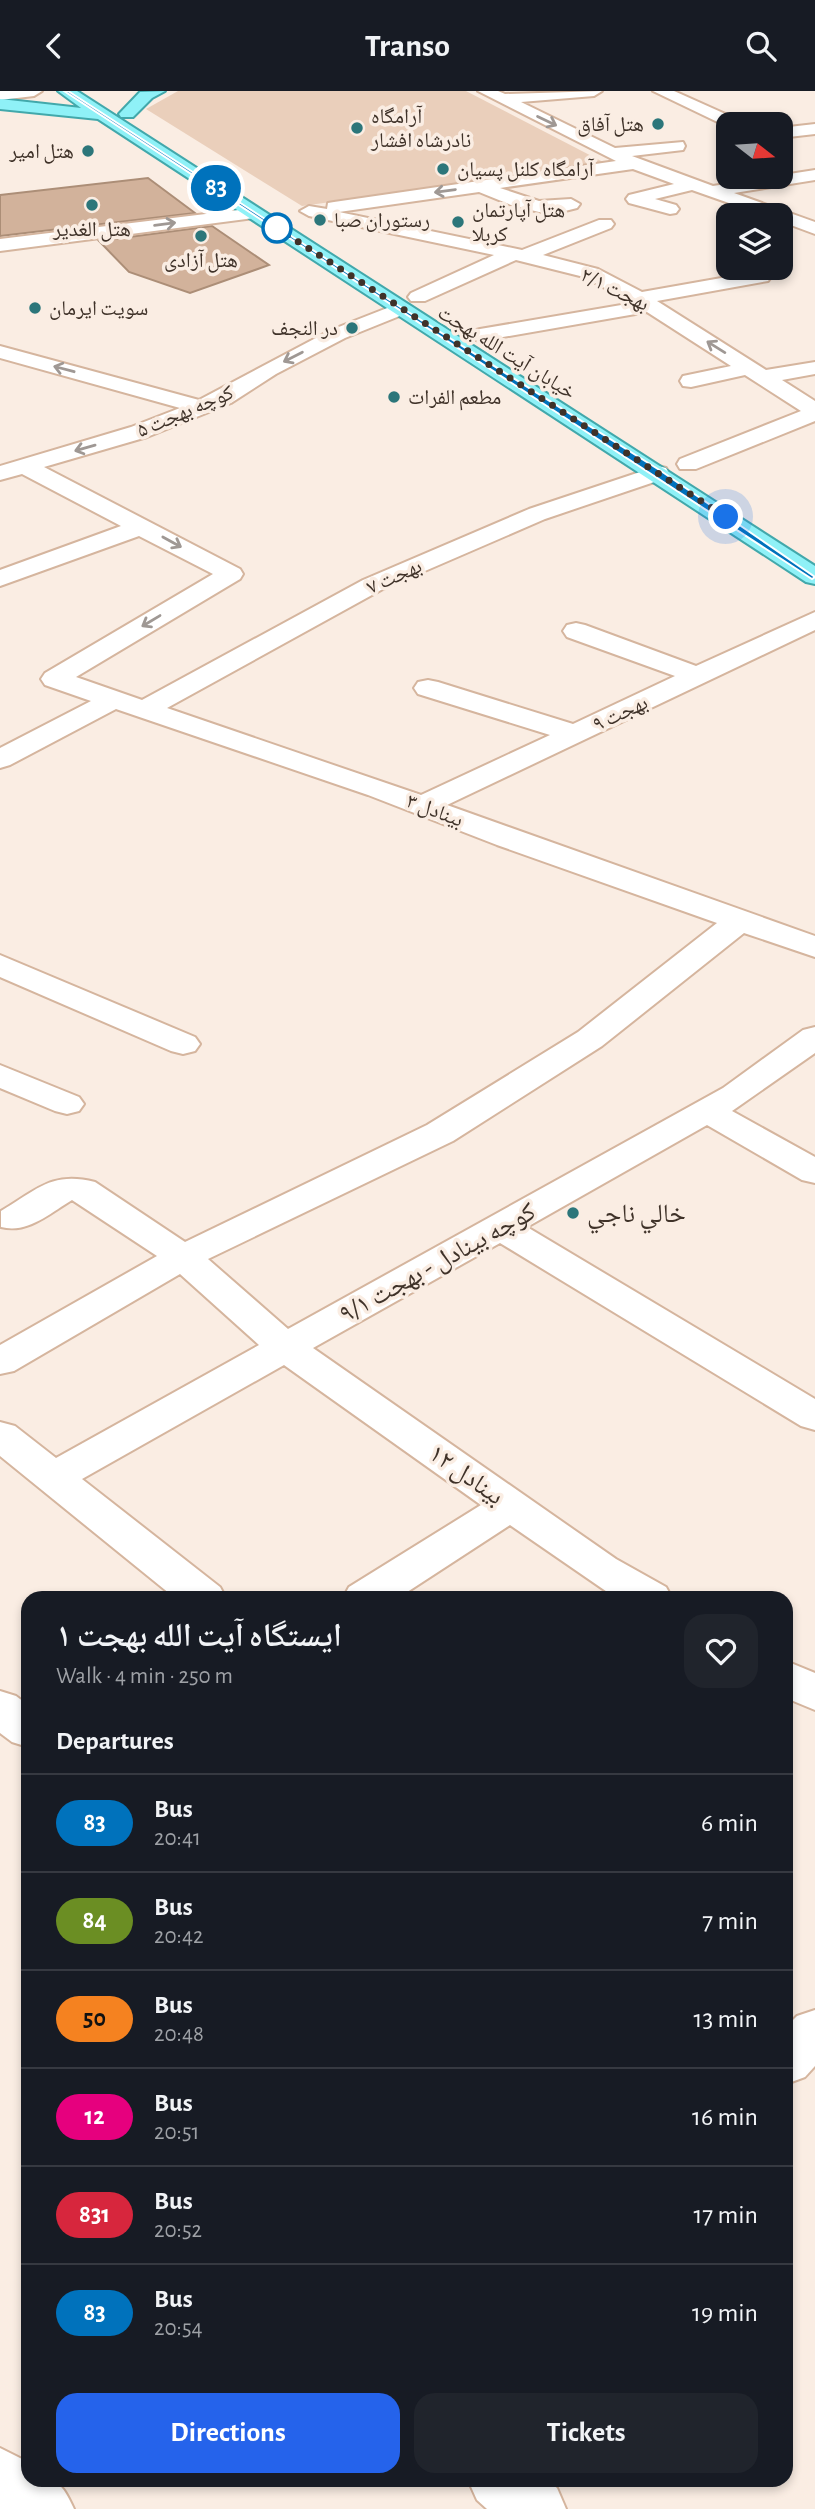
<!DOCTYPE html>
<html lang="en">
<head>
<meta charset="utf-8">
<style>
	body { margin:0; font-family:"Alegreya Sans","Noto Naskh Arabic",sans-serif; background:#20242c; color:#f1f3f6; height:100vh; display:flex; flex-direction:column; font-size:26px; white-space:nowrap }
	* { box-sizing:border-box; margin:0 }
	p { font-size:23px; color:#9ea1a6 }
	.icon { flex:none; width:38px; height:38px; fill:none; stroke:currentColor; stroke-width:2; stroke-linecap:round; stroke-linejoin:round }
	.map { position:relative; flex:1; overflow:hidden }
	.panel { position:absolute; left:21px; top:1500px; width:772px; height:896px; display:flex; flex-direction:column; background:#171b24; border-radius:21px; box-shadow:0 4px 10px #0003 }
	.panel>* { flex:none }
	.badge { padding:0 14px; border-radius:23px; font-size:24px; line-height:46px }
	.needle { width:46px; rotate:107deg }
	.fabs { position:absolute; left:716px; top:21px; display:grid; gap:14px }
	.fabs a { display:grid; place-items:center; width:77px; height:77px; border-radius:14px; background:#171b24; box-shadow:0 4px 10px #0003; font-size:35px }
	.you { position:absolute; width:35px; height:35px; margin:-18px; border:5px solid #fff; border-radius:50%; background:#1a73e8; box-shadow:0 0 0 10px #1a73e833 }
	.map>.badge { position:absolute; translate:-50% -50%; box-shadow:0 0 0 4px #fff }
	h2 { padding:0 35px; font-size:26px; line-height:63px }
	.round { display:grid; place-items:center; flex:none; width:74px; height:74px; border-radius:21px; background:#20242c }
	.head { display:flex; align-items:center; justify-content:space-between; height:119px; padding:0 35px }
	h1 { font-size:33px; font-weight:600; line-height:52px }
	.primary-button { display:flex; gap:14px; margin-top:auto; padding:14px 35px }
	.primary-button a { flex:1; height:80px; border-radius:21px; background:#2563eb; color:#fff; font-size:28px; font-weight:600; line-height:80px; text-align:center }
	.primary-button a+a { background:#20242c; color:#f1f3f6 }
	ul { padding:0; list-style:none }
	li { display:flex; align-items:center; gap:21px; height:98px; padding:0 35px; border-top:2px solid #363941 }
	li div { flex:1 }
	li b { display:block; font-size:26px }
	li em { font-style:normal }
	li .badge { min-width:77px; font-weight:700; text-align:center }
	header { display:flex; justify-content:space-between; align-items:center; height:91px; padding:0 35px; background:#171b24; font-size:32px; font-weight:600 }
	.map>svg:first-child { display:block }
	.green { fill:#eacfbb }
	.building { fill:#d2b29b; stroke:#ac8e77; stroke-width:2 }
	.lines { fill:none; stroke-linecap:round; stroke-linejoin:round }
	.minor-casing { stroke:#d5b59e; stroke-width:4 }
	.major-casing { stroke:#42a8ab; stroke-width:4 }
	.minor { fill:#fff; fill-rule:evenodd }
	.major { fill:#8ff1f7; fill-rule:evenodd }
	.oneway { stroke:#9f9894 }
	.line { fill:#0072bc; stroke:#fff; stroke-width:2 }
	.walk { stroke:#3f3229; stroke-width:7; stroke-dasharray:0 12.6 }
	.poi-dot { fill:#2c767a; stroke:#faede3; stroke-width:2.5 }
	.stop-dot { fill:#fff; stroke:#0072bc; stroke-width:3.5 }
	.labels { text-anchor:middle; stroke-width:7; stroke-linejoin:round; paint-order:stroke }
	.far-poi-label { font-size:21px; fill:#3f3229; stroke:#faede3; text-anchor:start }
	.far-street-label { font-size:21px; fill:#3f3229; stroke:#faede3 }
	.poi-label { font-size:26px; fill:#3f3229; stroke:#faede3; text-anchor:start }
	.street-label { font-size:26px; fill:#3f3229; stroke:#faede3 }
</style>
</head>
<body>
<header><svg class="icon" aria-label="back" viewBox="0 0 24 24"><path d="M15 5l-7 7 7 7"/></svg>Transo<svg class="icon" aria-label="search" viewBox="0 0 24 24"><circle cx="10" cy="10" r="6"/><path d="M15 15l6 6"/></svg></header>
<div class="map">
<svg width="815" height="2418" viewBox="0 0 815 2418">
	<rect width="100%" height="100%" fill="#faede3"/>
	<polygon class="green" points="178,0 466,0 607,73 302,115 146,18"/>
	<g class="building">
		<polygon points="148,87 195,122 0,145 0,104"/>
		<polygon points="212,135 269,174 190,202 129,181 99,150"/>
	</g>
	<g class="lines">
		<defs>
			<g id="minor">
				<polygon points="0,0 42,0 34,5 0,9"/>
				<polygon points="478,0 498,0 505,3 602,0 594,5 521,11 615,57 683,51 685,55 683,59 632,65 713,95 815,79 815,89 734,102 815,131 815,143 780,130 780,124 763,124 692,99 655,108 676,114 679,118 676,122 670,123 629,112 626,108 629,104 674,93 633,78 500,97 539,110 571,108 580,113 577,117 561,121 539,121 511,114 479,101 339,121 522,159 599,129 611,129 614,133 611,137 543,164 598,178 642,201 761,180 768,182 771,186 768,190 657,210 766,279 815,271 815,283 782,289 815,310 815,330 696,378 680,378 677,373 680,368 801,320 745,284 691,296 683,295 680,290 683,285 731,275 647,221 480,250 473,248 470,244 473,240 480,238 633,212 584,186 516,169 425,210 411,210 408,206 411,202 494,164 309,125 300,120 309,115 327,118 328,112 334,111 616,70"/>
				<polygon points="653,0 674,0 741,30 743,33 728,33 728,36"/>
				<polygon points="815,33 815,43 780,47 780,37"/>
				<polygon points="255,117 264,122 261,126 0,160 0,148"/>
				<path d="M400,212L407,214L410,218L407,222L345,247L276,283L231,312L147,346L44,376L240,478L243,483L240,488L76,586L142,609L363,489L529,418L658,375L666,377L669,382L666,387L545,428L381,499L167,617L421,704L550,644L418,603L414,597L418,591L428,589L438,591L573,633L675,585L567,546L563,540L567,534L576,532L585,534L696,575L815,521V539L447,714L815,845V866L744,842L602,955L453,1050L208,1168L288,1238L723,997L803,939L815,936V962L732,1020L815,1066V1092L802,1089L707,1034L527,1136L815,1308V1339L801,1335L500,1152L313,1257L616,1468L666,1496L672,1507H616L510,1434L398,1507H343L349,1496L481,1414L284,1274L82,1388L220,1496L226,1507H175L0,1365V1331L15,1335L56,1367L259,1254L180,1183L14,1280L0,1283V1254L157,1165L72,1109C50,1122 28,1143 1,1136V1120C37,1099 51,1080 95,1091L185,1151L427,1034L578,941L717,832L497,754L368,704L116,618L10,674L0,677V657L91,610L45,594L41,588L45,582L213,483L139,445L0,495V479L121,435L22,383L0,389V375L131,336L180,317L0,267V255L199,309L331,239Z"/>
				<polygon points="0,864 195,946 200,953 195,960 183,963 171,960 0,886"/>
				<polygon points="0,974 79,1006 84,1013 79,1020 67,1023 55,1020 0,997"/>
				<polygon points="786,1570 815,1582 815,1619 786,1607"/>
				<polygon points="0,1600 16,1605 28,1614 28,1656 12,1651 0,1642"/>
				<polygon points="815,1919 815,1975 805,1986 786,1993 786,1936 797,1925"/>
				<path d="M0,2357L28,2371V2389C58,2389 61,2390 74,2418H0Z"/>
				<polygon points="468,2389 546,2389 557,2397 566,2418 487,2418 477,2409"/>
			</g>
			<g id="major">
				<polygon points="58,0 77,0 815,475 815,493 806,491 98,28 0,18 0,8 81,17"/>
				<polygon points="165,0 152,7 133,26 121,26 119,23 140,1"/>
			</g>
		</defs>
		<use href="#minor" class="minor-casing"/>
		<use href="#major" class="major-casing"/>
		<use href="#minor" class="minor"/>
		<use href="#major" class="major"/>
	</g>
	<defs><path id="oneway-shaft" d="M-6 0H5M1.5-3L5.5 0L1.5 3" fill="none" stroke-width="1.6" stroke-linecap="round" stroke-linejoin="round" transform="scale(1.75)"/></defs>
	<g class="oneway">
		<use href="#oneway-shaft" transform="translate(547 30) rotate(26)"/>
		<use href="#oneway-shaft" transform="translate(445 100) rotate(172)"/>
		<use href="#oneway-shaft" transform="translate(165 133) rotate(-7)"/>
		<use href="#oneway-shaft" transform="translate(716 256) rotate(-148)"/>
		<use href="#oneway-shaft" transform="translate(293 266) rotate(153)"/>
		<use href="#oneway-shaft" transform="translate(64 278) rotate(-165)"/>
		<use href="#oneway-shaft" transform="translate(85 357) rotate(164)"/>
		<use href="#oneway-shaft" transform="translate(172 451) rotate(29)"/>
		<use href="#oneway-shaft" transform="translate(151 530) rotate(149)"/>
	</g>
	<polygon class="line" points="64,0 68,0 402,217 661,380 815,486 812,488"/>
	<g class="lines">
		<polyline class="walk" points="277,137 726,426"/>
	</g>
	<g class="poi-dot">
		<circle cx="658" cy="33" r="7"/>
		<circle cx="357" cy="37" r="7"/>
		<circle cx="88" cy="60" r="7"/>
		<circle cx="443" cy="78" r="7"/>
		<circle cx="92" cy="114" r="7"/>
		<circle cx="320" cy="129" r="7"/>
		<circle cx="458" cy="131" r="7"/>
		<circle cx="201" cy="145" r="7"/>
		<circle cx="35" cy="217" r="7"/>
		<circle cx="352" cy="237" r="7"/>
		<circle cx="394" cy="306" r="7"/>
		<circle cx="573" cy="1122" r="7"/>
	</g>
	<circle class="stop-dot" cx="277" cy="137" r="14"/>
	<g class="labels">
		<g class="far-poi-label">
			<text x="371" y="32">آرامگاه<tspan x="371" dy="24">نادرشاه افشار</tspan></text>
			<text x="644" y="40" text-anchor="end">هتل آفاق</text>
			<text x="74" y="67" text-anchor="end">هتل امیر</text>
			<text x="457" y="85">آرامگاه کلنل پسیان</text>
			<text x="472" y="126">هتل آپارتمان<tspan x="472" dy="24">کربلا</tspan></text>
			<text x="334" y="136">رستوران صبا</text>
			<text x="92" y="145" text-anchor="middle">هتل الغدیر</text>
			<text x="201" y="176" text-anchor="middle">هتل آزادی</text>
			<text x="49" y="224">سویت ایرمان</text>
			<text x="338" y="244" text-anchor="end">در النجف</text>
			<text x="408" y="313">مطعم الفرات</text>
		</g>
		<g class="far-street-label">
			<text transform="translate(615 198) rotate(26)" y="7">بهجت ۲/۱</text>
			<text transform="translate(507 261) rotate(32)" y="7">خیابان آیت الله بهجت</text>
			<text transform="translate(185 320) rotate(-23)" y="7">کوچه بهجت ۵</text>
			<text transform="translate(394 485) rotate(-24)" y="7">بهجت ۷</text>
			<text transform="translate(620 622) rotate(-25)" y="7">بهجت ۹</text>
			<text transform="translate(435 719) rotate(21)" y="7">بینادل ۳</text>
		</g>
		<g class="poi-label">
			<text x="587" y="1131">خالي ناجي</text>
		</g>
		<g class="street-label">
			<text transform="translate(437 1171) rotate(-29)" y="9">کوچه بینادل - بهجت ۹/۱</text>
			<text transform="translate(467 1383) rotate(35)" y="9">بینادل ۱۲</text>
		</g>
	</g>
</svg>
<div class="fabs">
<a><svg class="needle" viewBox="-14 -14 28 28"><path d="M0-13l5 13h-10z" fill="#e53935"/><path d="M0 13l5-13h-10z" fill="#9ea1a6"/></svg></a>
<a><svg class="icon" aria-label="layers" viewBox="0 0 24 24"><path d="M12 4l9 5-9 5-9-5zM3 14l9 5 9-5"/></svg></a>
</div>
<div class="you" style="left:726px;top:426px"></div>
<b class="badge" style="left:216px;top:97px;background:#0072bc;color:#fff">83</b>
<section class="panel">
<div class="head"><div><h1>ایستگاه آیت الله بهجت ۱</h1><p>Walk · 4 min · 250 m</p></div><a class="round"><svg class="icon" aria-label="heart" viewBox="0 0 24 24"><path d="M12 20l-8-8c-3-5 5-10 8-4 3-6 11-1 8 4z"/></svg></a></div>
<h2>Departures</h2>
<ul>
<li><span class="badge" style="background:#0072bc;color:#fff">83</span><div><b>Bus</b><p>20:41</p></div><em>6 min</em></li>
<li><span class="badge" style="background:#6b8e23;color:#fff">84</span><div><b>Bus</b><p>20:42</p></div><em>7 min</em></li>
<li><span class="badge" style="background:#f58220;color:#111">50</span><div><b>Bus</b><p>20:48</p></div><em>13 min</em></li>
<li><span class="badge" style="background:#e6007e;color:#fff">12</span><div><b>Bus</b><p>20:51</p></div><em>16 min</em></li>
<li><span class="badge" style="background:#d7263d;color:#fff">831</span><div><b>Bus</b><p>20:52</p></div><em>17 min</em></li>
<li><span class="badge" style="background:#0072bc;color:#fff">83</span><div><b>Bus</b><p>20:54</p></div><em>19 min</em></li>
</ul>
<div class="primary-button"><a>Directions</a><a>Tickets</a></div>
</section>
</div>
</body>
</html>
